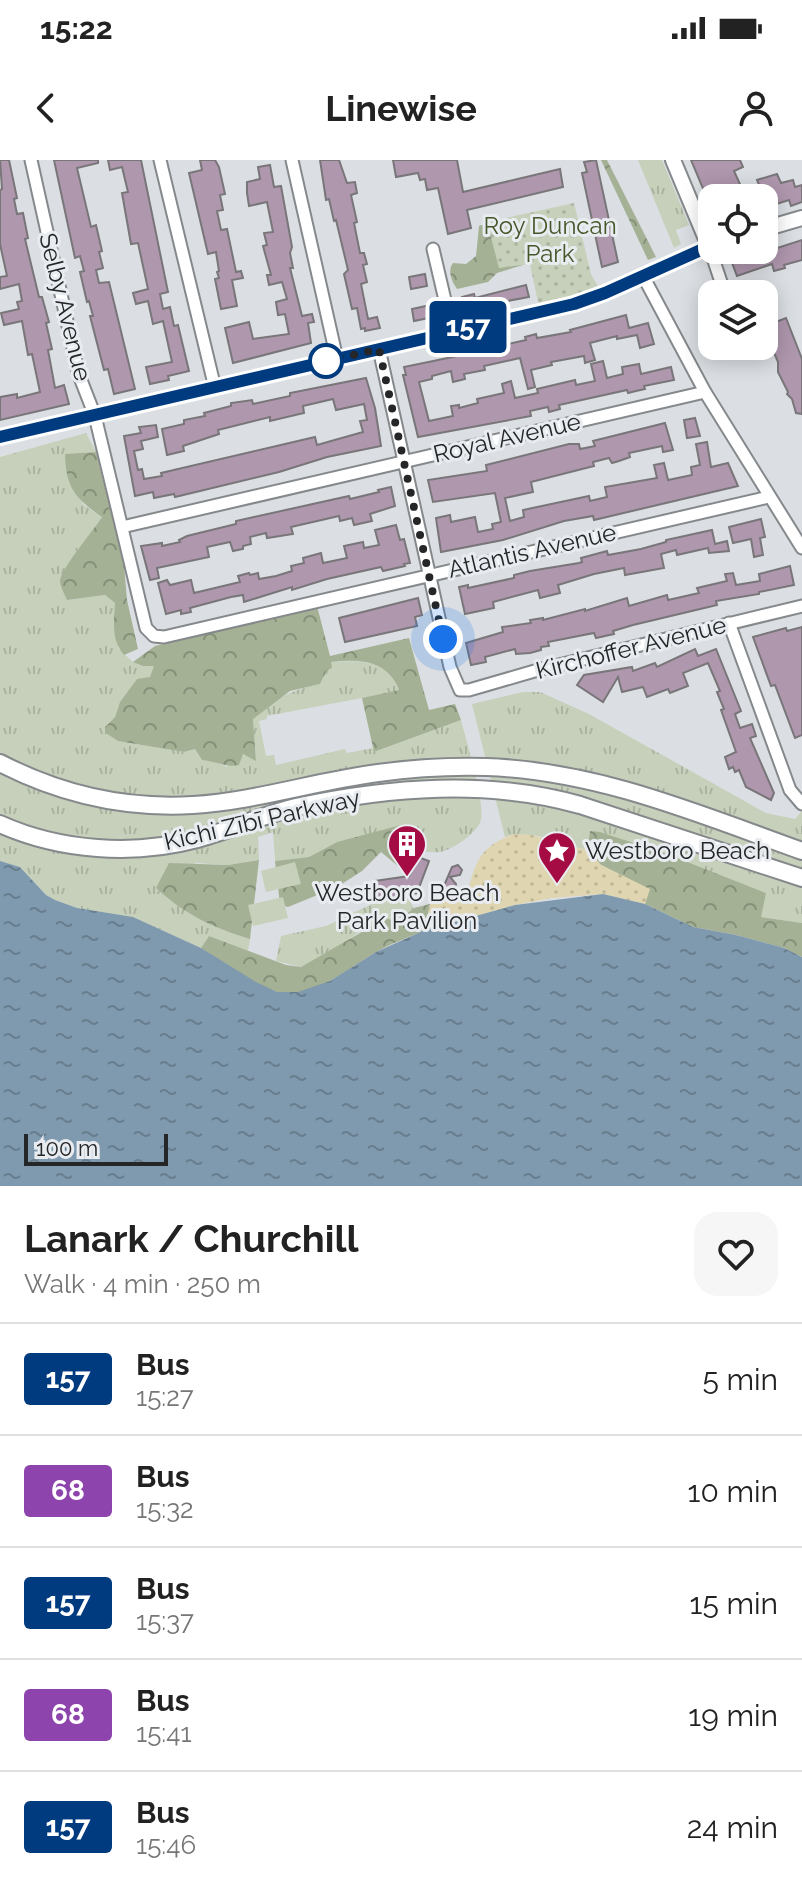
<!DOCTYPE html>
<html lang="en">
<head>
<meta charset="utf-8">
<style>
	body { margin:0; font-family:Raleway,sans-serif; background:#f6f6f6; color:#222; height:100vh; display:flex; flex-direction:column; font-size:30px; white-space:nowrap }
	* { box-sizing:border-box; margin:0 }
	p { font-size:26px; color:#767676 }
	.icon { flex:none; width:44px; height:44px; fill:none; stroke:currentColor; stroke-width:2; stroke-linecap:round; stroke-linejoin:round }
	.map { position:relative; height:1026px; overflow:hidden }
	.panel { display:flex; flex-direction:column; background:#fff; flex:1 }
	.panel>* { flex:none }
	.badge { padding:0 16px; border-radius:6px; font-size:28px; line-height:52px }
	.buttons { position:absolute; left:698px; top:24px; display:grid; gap:16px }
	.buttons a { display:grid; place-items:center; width:80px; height:80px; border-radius:16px; background:#fff; box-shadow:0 4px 20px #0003; font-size:40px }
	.scale { position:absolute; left:24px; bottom:20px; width:144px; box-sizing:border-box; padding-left:8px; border:4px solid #252628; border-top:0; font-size:22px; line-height:28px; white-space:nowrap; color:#252628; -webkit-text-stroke:6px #e8ecf0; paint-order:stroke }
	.you { position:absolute; width:40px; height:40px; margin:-20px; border:6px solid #fff; border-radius:50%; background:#1a73e8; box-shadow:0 0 0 12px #1a73e833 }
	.map>.badge { position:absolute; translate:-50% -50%; box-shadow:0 0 0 4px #fff }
	.round { display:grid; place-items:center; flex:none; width:84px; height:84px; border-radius:24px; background:#f6f6f6 }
	.headline { display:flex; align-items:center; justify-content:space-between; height:136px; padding:0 24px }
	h1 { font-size:38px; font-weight:700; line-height:60px }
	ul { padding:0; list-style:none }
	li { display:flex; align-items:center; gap:24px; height:112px; padding:0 24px; border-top:2px solid #e0e0e0 }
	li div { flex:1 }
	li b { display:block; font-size:30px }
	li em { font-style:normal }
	li .badge { min-width:88px; font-weight:700; text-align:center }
	.status { display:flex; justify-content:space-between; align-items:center; height:56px; padding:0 40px; background:#fff; direction:ltr }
	.status svg { height:22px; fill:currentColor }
	header { display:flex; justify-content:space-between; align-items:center; height:104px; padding:0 24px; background:#fff; font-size:36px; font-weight:700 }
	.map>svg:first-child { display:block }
	.grass { fill:url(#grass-tufts) }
	.forest { fill:url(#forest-crowns) }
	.sand { fill:url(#sand-dots) }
	.park { fill:url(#park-dots) }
	.pitch { fill:#c6d0ba }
	.water { fill:url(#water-ripples) }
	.building { fill:#af97ae; stroke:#797679; stroke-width:2 }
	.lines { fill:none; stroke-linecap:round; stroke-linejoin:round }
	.minor-casing { stroke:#85898c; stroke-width:15 }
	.major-casing { stroke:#85898c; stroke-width:18 }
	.highway-casing { stroke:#85898c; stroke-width:20 }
	.minor { stroke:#fff; stroke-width:11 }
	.major { stroke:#fff; stroke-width:14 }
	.highway { stroke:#fff; stroke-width:16 }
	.line-casing { stroke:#fff; stroke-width:18 }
	.line { stroke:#003b80; stroke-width:12 }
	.walk { stroke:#252628; stroke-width:8; stroke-dasharray:0 14.4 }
	.stop-dot { fill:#fff; stroke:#003b80; stroke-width:4 }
	.labels { text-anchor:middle; stroke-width:6; stroke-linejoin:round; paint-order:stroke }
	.park-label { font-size:24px; fill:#455729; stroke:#e8ecf0 }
	.street-label { font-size:24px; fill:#252628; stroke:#e8ecf0 }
	.poi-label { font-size:24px; fill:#252628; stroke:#e8ecf0; text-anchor:start }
</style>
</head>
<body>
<div class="status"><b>15:22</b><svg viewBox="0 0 49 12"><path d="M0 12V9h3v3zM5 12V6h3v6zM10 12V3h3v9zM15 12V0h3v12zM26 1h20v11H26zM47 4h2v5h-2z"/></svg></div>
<header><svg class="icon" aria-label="back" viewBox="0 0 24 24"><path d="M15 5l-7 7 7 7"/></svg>Linewise<svg class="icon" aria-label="person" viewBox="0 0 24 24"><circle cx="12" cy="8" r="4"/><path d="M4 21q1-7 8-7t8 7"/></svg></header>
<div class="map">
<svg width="802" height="1026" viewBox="0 0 802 1026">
	<defs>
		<pattern id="grass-tufts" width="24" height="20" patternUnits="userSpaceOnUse" patternTransform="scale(2)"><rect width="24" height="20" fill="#c6d0ba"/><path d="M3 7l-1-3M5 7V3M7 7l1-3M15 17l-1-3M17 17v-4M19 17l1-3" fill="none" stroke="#aab2a0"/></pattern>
		<pattern id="forest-crowns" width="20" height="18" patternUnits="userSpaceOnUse" patternTransform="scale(2)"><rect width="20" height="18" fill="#a4b194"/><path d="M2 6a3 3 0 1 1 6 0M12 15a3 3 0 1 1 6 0" fill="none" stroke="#859079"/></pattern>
		<pattern id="sand-dots" width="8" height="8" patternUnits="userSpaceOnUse" patternTransform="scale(2)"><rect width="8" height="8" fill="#dfd5b0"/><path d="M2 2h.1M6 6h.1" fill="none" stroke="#bfb797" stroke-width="1.8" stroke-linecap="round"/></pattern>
		<pattern id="park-dots" width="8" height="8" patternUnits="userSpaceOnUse" patternTransform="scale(2)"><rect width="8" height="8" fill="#c6d0ba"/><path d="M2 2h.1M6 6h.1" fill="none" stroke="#aab2a0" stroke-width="1.8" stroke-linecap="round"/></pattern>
		<pattern id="water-ripples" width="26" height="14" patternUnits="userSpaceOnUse" patternTransform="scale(2)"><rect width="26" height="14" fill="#7f99ae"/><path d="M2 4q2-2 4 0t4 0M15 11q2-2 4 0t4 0" fill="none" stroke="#687d8e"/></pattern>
	</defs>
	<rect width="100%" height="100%" fill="#dbdfe3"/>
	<g class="grass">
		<polygon points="638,0 662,0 689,65 676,70 681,84 674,88"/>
		<path d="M86,273L96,292L65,294L83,344L102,357L87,381L67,440L105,435L115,443L118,488L133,502L155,505L150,518L137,520L120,542L115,557L105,567L118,581L184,592L195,589L202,600L212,601L227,607L243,594L256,600L253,559C275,538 291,530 320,524L331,502C361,500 387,499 399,531L267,556V559L259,561L266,596L274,595L276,605L345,589L347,593L374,588L375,592L461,560C466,580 487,647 480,663C474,675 452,690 440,692C432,693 423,691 415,691L416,683L337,682L309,697L275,701L273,672L258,677L259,700L228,705L196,703L156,728C186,755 211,767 250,779L248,791L209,776L201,788L135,758L77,748L55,740L46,735L20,707L0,701V297Z"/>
		<path d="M523,532H540L589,554L766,653L795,659L802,651V763L761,757L590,671L587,690C561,683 531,669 505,677L472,544Z"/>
		<polygon points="407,736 414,748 395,762 359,772 335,789 301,807 276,801 281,776 326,766 378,741"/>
	</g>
	<g class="forest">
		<polygon points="601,0 607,0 656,97 648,100"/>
		<path d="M481,65L491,67L523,105L497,113L488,122L457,129C452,122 447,111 453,103L466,104L476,96L479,66Z"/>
		<path d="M96,292L124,405L127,440L138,489L124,495C111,480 114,462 115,443L105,435L67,440C65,435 61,428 60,422C59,411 94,370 102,357C75,338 66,328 65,294Z"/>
		<path d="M317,446L330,496L409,478L429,550L455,544L461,560L374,592L362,538L399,530C387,500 360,499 331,502L332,508L327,510L320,524L290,531L253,559L256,601L243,594L239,605C225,608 216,601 202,600L195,589L184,592L118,581L106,573L105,567L115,557L120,542L137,519L150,517L154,506H143L133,502L155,486Z"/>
		<path d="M401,665C418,680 419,681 411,703L399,707L381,692L362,711L337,727L288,747L280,745L275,701L309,697L337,682Z"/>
		<polygon points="590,671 600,672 667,694 766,733 761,757 802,763 802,797 784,788 736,775 693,767 645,744 649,729 601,705 587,690"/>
		<path d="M259,700L250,779C211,767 186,755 156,728L169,703L228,705Z"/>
		<path d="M430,744L425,770C408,778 389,784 373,794C345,810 312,840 277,832C253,826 222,802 201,788L209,776L286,805L301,807L386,758L396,762L414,748Z"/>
	</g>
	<path class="sand" d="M514,674L532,675L587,690L601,705L650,729L645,744L603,734L552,738L515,745L425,770L430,744L468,731C476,699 482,686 514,674Z"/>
	<polygon class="park" points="574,43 591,114 600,130 539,147 530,104 499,108 487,62"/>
	<g class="pitch">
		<polygon points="295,702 301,724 266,732 261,711"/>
		<polygon points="283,737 288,758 253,766 248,745"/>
	</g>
	<polygon class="water" points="0,701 20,707 46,735 55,740 77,748 133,757 201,788 256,822 277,832 298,832 330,821 376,792 425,770 515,745 603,734 645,744 693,767 736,775 784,788 802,797 802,1026 0,1026"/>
	<g class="building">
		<polygon points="0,0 9,0 17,38 14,39 17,54 23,53 28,78 25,79 39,137 42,137 49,162 46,163 52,189 48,190 55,228 64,225 69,244 0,260 0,237 17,234 17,238 40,232 32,194 28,195 22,161 4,165 1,153 19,149 17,142 22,141 19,124 0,129 0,117 7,116 0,84 0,30 2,29"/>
		<polygon points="54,0 98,0 98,3 77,8 91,67 96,65 102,91 99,92 103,108 96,110 99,123 109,122 135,229 114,234 108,209 104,210 90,156 93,156 89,141 87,142 80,112 84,111 80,96 75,98"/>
		<polygon points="108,0 141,0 168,132 160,134 163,149 170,147 174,166 178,165 189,211 168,216 169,220 150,224 146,207 172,202 163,161 153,164 148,141 136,144 133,133 148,129 138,83 131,84 122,33 128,32 122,7 110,10"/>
		<polygon points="200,0 215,0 219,7 225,34 220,35 223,50 217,51 221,70 227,69 236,112 241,111 243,118 232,120 237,146 221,149 215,119 219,118 217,112 219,111 216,92 208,94 189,13 202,10"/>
		<polygon points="320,0 339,0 347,23 355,22 357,33 351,35 357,62 354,63 360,93 364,93 367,104 363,105 367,122 361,124 368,159 377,157 380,168 365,171 365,168 361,169 357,148 352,149 344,114 348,110 336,60 334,61 329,39 326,40"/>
		<polygon points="393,0 457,0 463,32 560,9 563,27 467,50 471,68 448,74 438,28 427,30 425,19 420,20 418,13 396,17"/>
		<polygon points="596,0 618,102 602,107 582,13 587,12 584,2"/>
		<polygon points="691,0 740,0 743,7 734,11 743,31 760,27 757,20 777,14 781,23 793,20 795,27 802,25 802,42 791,46 789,40 767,47 764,38 707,38"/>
		<polygon points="270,5 274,27 281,26 292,87 290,93 293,108 290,108 302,156 312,154 314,162 308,163 311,183 233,203 225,168 249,162 253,179 289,174 285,154 278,155 276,142 287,139 282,122 269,125 267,115 271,115 263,86 267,85 264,73 273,72 267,42 249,46 247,33 247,22 260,19 258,7"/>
		<polygon points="802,80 802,100 784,105 785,108 774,111 772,104 737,116 731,100 737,98 734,92 746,90 747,93 764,88 765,92"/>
		<polygon points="425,114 427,126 411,129 409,117"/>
		<polygon points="526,125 529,137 464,149 462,137 474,134 475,138"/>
		<polygon points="426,146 429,158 414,161 412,149"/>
		<polygon points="626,155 629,168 648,163 654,184 640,188 637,175 617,179 617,176 590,183 595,200 585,203 584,196 551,202 552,205 531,210 535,227 528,229 520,198 484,206 485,210 464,214 465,219 453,222 451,211 432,216 432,219 419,222 429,261 453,256 451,246 459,245 459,248 478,243 477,239 504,233 502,224 511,221 515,238 538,233 537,229 575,220 576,225 595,221 591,204 603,201 607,218 623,214 622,207 639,204 641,214 671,207 674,220 644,226 645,229 636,231 628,233 627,230 559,245 560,249 549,252 548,247 530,251 531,256 418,277 403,215 406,215 404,207 472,193 471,189 481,187 481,190 526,180 525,177 536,174 537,178 571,172 570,170"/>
		<polygon points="786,158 802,199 802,254 796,253 792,239 787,234 788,232 778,212 778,202 766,174 768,165"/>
		<polygon points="366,218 375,248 381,286 327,297 279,312 175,337 174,334 154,338 153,332 135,336 124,276 141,273 139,267 156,265 158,277 141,281 143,289 134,291 138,310 142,309 144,319 162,316 161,313 315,277 317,285 363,272 360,261 367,260 364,244 336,250 333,239 303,246 304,253 270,261 270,257 218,270 219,274 183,286 184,291 167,295 162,269 184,264 184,260 205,256 204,253 231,246 231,243 252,240 253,244 290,236 290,233"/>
		<polygon points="695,258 700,276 687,278 684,260"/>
		<polygon points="665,263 673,290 663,292 662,286 629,293 630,297 619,301 612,303 609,298 593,302 594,306 531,322 533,332 505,338 510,361 524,357 523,350 589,336 590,341 607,337 605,327 657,318 654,305 664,303 668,320 692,315 691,307 700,305 696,284 707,282 711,307 728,303 738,326 594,360 593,356 564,361 503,380 441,392 436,358 450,355 451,362 475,357 478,372 493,369 492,364 501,362 495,333 433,342 428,320 487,311 486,305 569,284 579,284 580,289 595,286 593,281"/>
		<polygon points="391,327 395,346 370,354 372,361 354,365 352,358 340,361 339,356 291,367 293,374 267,378 266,373 250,377 251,384 243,386 243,389 233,391 230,382 207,387 209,397 157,408 159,418 150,420 141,386 162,383 162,386 180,382 179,380 187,376 236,364 236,361 349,336 350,339 379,332 378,330"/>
		<polygon points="761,359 765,377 760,378 763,395 754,397 751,379 733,383 729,367"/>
		<polygon points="396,365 400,380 404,379 410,403 404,404 405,406 383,411 381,407 327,419 292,430 292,427 244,442 243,435 231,437 190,448 191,452 181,454 181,450 166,454 158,423 167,420 170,425 191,420 194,433 240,422 238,416 249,413 250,415 258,413 259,419 276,416 292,411 291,406 304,403 303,398 321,393 323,403 347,398 344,386 363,382 364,388 379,385 375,370"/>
		<polygon points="712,370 715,384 727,381 729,391 709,393 708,388 677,395 676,390 661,394 664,408 625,415 624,408 594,414 558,425 560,433 540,438 538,430 493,442 494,448 465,454 459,427 468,425 468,428 514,418 514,415 530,411 579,403 582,402 581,398 607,391 608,395 641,389 666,382 666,380"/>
		<polygon points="790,406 794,425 759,432 759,434 716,441 717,445 633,465 613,471 614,474 596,478 594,473 548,482 549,486 541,487 541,490 530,493 516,494 515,489 485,497 486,502 471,505 466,483 503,472 502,467 531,463 530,460 543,458 543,460 585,449 585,451 627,438 629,446 667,435 668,440 699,433 697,428 727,421 725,414 733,413 736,425 760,421 759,414"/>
		<polygon points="418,438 422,455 415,457 417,466 345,482 339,458"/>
		<polygon points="802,467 802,575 795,578 775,525 771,526 753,477 786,468 787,471"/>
		<polygon points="695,489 698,496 716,489 741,551 735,554 740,568 752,564 756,576 750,578 774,633 771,640 746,627 739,610 735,612 733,607 729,609 725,597 736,592 721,550 724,549 717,532 720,531 708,503 683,513 688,526 670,533 668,529 647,537 643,527 622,532 618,517 603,542 577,525 584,515 632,507 633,511 655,503 657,507"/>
		<polygon points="418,697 429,701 417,733 376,740 374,721 409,716"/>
		<polygon points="458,705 462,710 460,715 450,717 456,724 455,728 448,732 443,728 452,707"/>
	</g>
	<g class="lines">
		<defs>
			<g id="minor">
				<polyline points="31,0 79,215 95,256 146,468 154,476 164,477 769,337"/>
				<polyline points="160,0 215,228"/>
				<polyline points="292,0 337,199"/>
				<polyline points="433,89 452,170"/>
				<polyline points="643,116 705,232 802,388"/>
				<polyline points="379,189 450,507 460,530 469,530 538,510 802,446"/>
				<polyline points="0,277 574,144 605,133 709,86 725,134"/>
				<polyline points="122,367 705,232"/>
				<polyline points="729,463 790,630 802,644"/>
			</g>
			<g id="major">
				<polyline points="673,0 709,86 712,85"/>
				<polyline points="764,69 802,58"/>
			</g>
			<g id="highway">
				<path d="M0,603C60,634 125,649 193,645C256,641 316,621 378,613C414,608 451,606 487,607C598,611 699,654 802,691"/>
				<path d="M0,664C60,691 134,696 197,679C231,670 262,655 296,647C390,627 487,619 580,645L802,718"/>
			</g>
		</defs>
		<use href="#minor" class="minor-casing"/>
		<use href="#major" class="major-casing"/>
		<use href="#highway" class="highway-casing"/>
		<use href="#minor" class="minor"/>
		<use href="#major" class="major"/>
		<use href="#highway" class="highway"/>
	</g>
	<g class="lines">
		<defs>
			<polyline id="line" points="0,277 574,144 605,133 712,85"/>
		</defs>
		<use href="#line" class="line-casing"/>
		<use href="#line" class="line"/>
		<polyline class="walk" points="326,201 379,189 443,479"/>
	</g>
	<defs>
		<symbol id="building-pin" viewBox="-11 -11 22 30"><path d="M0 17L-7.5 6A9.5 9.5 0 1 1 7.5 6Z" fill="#a50c43" stroke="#e8ecf0"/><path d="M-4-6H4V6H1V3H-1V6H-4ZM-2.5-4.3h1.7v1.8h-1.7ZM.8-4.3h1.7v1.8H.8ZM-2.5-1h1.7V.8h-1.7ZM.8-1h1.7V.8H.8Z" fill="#fff"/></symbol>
		<symbol id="sight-pin" viewBox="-11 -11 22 30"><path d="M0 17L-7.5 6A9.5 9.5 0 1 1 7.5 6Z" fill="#a50c43" stroke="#e8ecf0"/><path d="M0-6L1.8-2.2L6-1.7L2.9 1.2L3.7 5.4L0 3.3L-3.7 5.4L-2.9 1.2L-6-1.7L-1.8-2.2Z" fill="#fff"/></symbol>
	</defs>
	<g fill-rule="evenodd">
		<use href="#building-pin" x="385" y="662" width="44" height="60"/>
		<use href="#sight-pin" x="535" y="669" width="44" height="60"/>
	</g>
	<circle class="stop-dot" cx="326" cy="201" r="16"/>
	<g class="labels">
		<g class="park-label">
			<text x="550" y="74">Roy Duncan<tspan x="550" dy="28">Park</tspan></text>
		</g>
		<g class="street-label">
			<text transform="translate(65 147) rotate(76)" y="8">Selby Avenue</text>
			<text transform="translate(507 278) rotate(-13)" y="8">Royal Avenue</text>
			<text transform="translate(532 391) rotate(-13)" y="8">Atlantis Avenue</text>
			<text transform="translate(631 488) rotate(-14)" y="8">Kirchoffer Avenue</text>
			<text transform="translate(262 660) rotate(-13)" y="8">Kichi Zībī Parkway</text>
		</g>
		<g class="poi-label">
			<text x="585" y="699">Westboro Beach</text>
			<text x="407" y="741" text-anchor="middle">Westboro Beach<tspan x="407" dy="28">Park Pavilion</tspan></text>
		</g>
	</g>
</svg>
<div class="buttons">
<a><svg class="icon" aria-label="locate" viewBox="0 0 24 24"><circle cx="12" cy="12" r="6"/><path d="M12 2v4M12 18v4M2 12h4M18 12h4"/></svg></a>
<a><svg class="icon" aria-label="layers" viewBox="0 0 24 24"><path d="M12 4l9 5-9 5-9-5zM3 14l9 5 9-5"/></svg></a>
</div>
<div class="scale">100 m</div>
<div class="you" style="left:443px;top:479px"></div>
<b class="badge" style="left:468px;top:167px;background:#003b80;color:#fff">157</b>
</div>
<section class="panel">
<div class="headline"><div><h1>Lanark / Churchill</h1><p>Walk · 4 min · 250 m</p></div><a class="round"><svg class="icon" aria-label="heart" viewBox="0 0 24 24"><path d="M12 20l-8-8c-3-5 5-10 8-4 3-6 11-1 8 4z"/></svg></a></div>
<ul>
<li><span class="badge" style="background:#003b80;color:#fff">157</span><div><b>Bus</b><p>15:27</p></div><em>5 min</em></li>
<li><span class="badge" style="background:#8e44ad;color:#fff">68</span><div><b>Bus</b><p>15:32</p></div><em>10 min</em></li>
<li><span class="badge" style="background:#003b80;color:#fff">157</span><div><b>Bus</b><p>15:37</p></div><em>15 min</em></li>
<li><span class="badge" style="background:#8e44ad;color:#fff">68</span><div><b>Bus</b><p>15:41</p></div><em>19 min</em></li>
<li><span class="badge" style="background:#003b80;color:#fff">157</span><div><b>Bus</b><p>15:46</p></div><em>24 min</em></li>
</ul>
</section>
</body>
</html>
